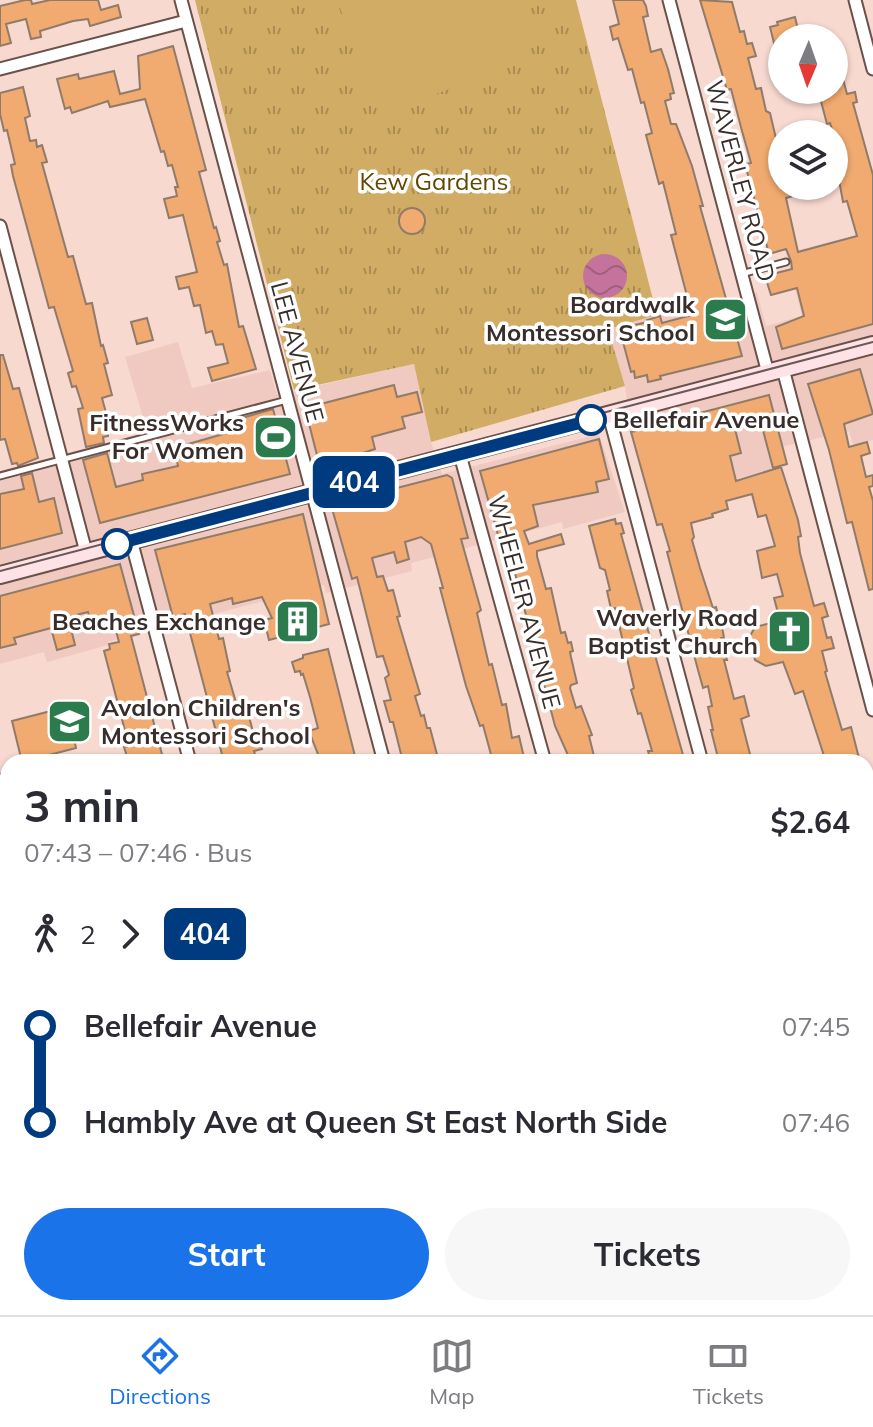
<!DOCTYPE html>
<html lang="en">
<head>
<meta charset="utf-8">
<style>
	body { margin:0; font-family:Mulish,sans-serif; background:#f7f7f7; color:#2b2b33; height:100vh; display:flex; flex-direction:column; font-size:30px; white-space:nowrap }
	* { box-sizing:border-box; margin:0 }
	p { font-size:26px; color:#7c7c81 }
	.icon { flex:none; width:44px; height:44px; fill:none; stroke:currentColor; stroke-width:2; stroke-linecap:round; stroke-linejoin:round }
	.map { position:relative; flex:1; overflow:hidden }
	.drawer { position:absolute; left:0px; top:754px; width:874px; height:562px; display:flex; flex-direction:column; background:#fff; border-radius:24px 24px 0 0; box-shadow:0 2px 6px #0004 }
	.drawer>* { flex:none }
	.badge { padding:0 16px; border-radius:12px; font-size:28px; line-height:52px }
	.needle { width:52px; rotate:182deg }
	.fabs { position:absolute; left:768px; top:24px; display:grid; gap:16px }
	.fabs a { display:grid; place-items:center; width:80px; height:80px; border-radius:50%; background:#fff; box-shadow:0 2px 6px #0004; font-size:40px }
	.map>.badge { position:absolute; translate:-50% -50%; box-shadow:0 0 0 4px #fff }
	.legs { display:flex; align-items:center; gap:12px; height:88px; padding:0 24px; font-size:26px }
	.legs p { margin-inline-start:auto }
	.head { display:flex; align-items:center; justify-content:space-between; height:136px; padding:0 24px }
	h1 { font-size:44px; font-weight:700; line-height:60px }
	.action { display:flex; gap:16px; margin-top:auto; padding:16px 24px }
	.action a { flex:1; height:92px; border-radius:48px; background:#1a73e8; color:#fff; font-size:32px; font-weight:700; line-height:92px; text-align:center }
	.action a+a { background:#f7f7f7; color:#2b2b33 }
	ul { padding:0 24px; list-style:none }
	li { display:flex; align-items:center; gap:28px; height:96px; font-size:30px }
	li i { display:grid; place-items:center; width:12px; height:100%; margin:0 10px; background:currentColor }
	li i::after { content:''; width:20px; height:20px; margin:-10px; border:6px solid; border-radius:50%; background:#fff }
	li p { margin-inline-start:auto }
	li:first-child i { background:linear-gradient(#0000 50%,currentColor 0) }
	li:last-child i { background:linear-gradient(currentColor 50%,#0000 0) }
	.tabs { display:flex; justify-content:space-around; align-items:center; height:112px; border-top:2px solid #e1e1e2; background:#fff; font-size:22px; color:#7c7c81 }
	.tabs a { display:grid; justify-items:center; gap:4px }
	.tabs .active { color:#1a73e8 }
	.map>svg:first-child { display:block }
	.built { fill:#f0cac0 }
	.park { fill:url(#park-tufts) }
	.pitch { fill:#d0ac64 }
	.water { fill:url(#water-waves) }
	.building { fill:#f1aa6f; stroke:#907b6a; stroke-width:2 }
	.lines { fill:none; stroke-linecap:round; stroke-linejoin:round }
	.lane-casing { stroke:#6a514a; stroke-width:9 }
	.street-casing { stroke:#6a514a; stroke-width:15 }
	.secondary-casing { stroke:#6a514a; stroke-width:20 }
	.lane { stroke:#fff; stroke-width:5 }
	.street { stroke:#fff; stroke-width:11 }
	.secondary { stroke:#fee2e6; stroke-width:16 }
	.tram { stroke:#6a5a56; stroke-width:2 }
	.line-1-casing { stroke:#fff; stroke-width:18 }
	.line-1 { stroke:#003b80; stroke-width:12 }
	.stop-1-dot { fill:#fff; stroke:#003b80; stroke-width:4 }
	.labels { text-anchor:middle; stroke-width:7; stroke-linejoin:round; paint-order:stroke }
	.street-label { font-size:24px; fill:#382d2a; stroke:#fff }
	.park-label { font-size:24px; fill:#624600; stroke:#fff }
	.poi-label { font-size:24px; font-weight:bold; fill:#382d2a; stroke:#fff; text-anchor:end }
	.stop-label { font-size:24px; font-weight:bold; fill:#382d2a; stroke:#fff; text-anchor:start }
</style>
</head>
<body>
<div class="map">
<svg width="873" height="1315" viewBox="0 0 873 1315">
	<defs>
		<pattern id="park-tufts" width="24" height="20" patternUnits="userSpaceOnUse" patternTransform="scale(2)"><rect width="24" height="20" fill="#d0ac64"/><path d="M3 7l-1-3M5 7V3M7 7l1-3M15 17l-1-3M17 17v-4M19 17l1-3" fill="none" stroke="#aa8c53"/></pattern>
		<pattern id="water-waves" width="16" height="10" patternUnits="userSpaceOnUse" patternTransform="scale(2)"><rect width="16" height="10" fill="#c4739c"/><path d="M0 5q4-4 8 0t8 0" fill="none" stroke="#a05f7f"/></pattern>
	</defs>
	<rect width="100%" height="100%" fill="#f7d9d0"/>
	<g class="built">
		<polygon points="841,239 847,258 873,278 873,440 853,445 849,431 768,450 772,469 736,479 741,497 727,501 728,509 713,513 696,453 640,466 631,432 625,386 607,329 688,307 690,313 757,292 766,326 802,316 786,253"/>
		<polygon points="178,342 192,388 270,370 277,395 414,364 431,442 442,474 599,434 625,512 563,529 562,522 411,563 412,571 326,593 324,585 108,642 108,645 47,662 44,652 0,664 0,475 148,434 125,357"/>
		<polygon points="101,1308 432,1308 434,1315 103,1315"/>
	</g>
	<polygon class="park" points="195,0 576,0 657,315 608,329 625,386 431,442 414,364 294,390"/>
	<polygon class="pitch" points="337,0 503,0 525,33 533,58 379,115"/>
	<circle class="water" cx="605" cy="276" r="22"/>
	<g class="building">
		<polygon points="25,0 31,0 32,4 50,0 98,0 101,10 118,5 121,17 90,26 88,19 73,21 40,31 41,37 31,39 26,19 6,24 11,43 0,46 0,6"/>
		<polygon points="613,0 643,0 646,6 648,16 643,17 651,52 661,49 668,69 674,93 670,94 671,99 665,101 671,124 676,124 692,166 703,206 700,206 742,356 660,376 661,379 648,382 647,375 635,378 634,371 631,372 623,342 638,338 634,325 648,322 647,320 660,316 662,323 692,315 671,235 676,234 663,182 659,184 646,135 652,133 644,102 641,103 632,69 628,70 618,38 613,40 610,27 619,24"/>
		<polygon points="700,0 732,2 740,32 744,31 747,44 752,43 756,56 748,58 756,89 761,88 766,111 770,113 782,164 782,186 795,186 797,195 786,198 798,252 857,236 847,201 843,202 837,169 834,170 834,146 837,146 830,123 827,124 818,90 834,90 834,81 843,79 847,94 855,92 857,102 853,103 873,175 873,324 782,349 776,327 804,316 797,288 771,295 765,276 792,269 791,261 786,249 769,254 745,164 751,163 742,131 731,89 727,90"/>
		<polygon points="795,17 800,38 782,38 782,59 778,59 770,27 778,25 777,22"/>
		<polygon points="173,46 206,170 199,172 214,228 216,227 220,241 217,242 224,265 227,264 239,327 243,326 256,369 212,381 208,368 228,363 223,344 216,345 212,331 206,333 200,305 194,306 189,287 179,289 176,277 197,272 183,215 169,218 164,199 177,196 175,187 178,187 172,165 168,166 164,151 161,152 145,99 110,107 108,101 72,113 70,107 65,109 57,79 78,74 79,79 114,71 120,94 140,89 138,56"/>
		<polygon points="23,87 30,116 25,118 30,141 36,140 37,147 42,145 47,162 42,163 68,257 73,256 86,304 92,303 101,346 103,345 108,363 104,364 112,395 102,398 108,420 111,419 114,430 107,431 108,436 103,437 104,443 86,447 78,409 83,408 76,386 72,387 68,373 73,371 54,307 49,308 13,176 11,165 15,164 7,130 4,131 0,114 0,93"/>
		<circle cx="412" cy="221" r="13"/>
		<polygon points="147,318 153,340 137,344 131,322"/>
		<polygon points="0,355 3,355 13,389 19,388 38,458 18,466 17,463 12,464 5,439 0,440"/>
		<polygon points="860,369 873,414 844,424 849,447 867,442 870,453 861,456 866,477 873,475 873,486 869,487 873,501 873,589 869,590 852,522 847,523 829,450 808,384"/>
		<polygon points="394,385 397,397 417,392 422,412 402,417 405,428 372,437 375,449 320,467 305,408"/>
		<polygon points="769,395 787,464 773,468 760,419 734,425 741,453 730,456 736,481 781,467 798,520 801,536 798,537 800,553 814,606 824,603 828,616 822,618 827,638 831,637 834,648 822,651 827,671 825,672 842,730 851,727 860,762 826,762 803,691 795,694 783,662 766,666 755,660 749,638 755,627 771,623 770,616 778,613 774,598 783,596 777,574 762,578 757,551 775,546 766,515 758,517 752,494 726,501 728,509 712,514 713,517 691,523 694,537 692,540 700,568 713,608 716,607 723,632 724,638 721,638 727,660 724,660 734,699 744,696 749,716 741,719 752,762 719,762 711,730 713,730 708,707 712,706 708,686 703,688 698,670 667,552 670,551 662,524 657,525 631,432 674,423 673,420"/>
		<polygon points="273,409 290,474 100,523 83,460 107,453 116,487 143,480 142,474 178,466 174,448 241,429 238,419"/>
		<polygon points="599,439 609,479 596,482 598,492 533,505 538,526 524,531 529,544 561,534 564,544 537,551 537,556 546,589 551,588 561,633 565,632 568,643 571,642 573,651 570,652 571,657 577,683 571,685 570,688 576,708 581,706 592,735 589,736 594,756 587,758 588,762 571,762 555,726 516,577 503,534 498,535 480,471"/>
		<polygon points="32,473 39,502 54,498 62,533 0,549 0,494 24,489 21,476"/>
		<polygon points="447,475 452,478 468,538 461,539 481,610 477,613 489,665 492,664 502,705 506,704 512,738 519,736 525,762 493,762 483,725 480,726 466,686 440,588 443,588 431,544 421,537 405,542 409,559 397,563 394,552 372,558 377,577 383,576 388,591 393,590 400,616 397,617 420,694 415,696 421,716 424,715 427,728 430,728 439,762 403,762 393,722 390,722 384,701 391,700 385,678 389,675 383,656 377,657 357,577 352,579 331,505"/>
		<polygon points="303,514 329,624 269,640 264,620 272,618 262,597 233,604 232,598 210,604 219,639 223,638 230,671 227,672 238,709 241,709 242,714 248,713 255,739 259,738 262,749 254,751 257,762 224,762 185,614 173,617 155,550"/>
		<polygon points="615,519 616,524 621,523 624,533 621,534 685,762 651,762 648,751 652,751 641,713 638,714 631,690 634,688 615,608 611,609 607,591 610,590 605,570 600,568 589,526"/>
		<polygon points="120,564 139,634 131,636 164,762 128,760 124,747 129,746 104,651 110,649 109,644 119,642 114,623 92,628 88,612 68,617 75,645 57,650 51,628 14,638 16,644 0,648 0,596"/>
		<polygon points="328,649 356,760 349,762 321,762 309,731 318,728 310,697 303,674 301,675 300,671 295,672 292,662 303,658 303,655"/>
		<polygon points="74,705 84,736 74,739 76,748 22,762 12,721"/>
	</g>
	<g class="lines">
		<defs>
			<g id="lane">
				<polyline points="741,274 786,262"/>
				<polyline points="0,476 287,400"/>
				<polyline points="105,1308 107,1315"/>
			</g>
			<g id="street">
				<polyline points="181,0 384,762"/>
				<polyline points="669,0 768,373"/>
				<polyline points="855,0 873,69"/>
				<polyline points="0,69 186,21"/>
				<polyline points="0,226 86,552"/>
				<polyline points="783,369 873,710"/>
				<polyline points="609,415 702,762"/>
				<polyline points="460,455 545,762"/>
				<polyline points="131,540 190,762"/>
				<polyline points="0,780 8,810"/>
				<polyline points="0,1306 2,1315"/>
				<polyline points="527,1308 529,1315"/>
				<polyline points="688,1308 689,1315"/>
				<polyline points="845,1308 847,1315"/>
			</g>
			<polyline id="secondary" points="0,575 873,345"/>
		</defs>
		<use href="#lane" class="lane-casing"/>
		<use href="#street" class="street-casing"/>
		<use href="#secondary" class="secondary-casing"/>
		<use href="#lane" class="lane"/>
		<use href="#street" class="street"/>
		<use href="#secondary" class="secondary"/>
		<polyline class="tram" points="0,571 873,342"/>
	</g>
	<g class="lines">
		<defs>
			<polyline id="line-1" points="117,544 591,420"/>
		</defs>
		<use href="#line-1" class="line-1-casing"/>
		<use href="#line-1" class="line-1"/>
	</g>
	<defs>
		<symbol id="school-square" viewBox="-11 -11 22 22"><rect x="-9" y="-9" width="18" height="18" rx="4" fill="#2b7b4c" stroke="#fff"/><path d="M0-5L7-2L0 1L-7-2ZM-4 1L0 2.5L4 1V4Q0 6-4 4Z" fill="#fff"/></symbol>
		<symbol id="stadium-square" viewBox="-11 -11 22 22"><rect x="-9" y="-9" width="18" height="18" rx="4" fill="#2b7b4c" stroke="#fff"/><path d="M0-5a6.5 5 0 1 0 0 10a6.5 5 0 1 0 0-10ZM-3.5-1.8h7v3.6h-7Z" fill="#fff"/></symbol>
		<symbol id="building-square" viewBox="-11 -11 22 22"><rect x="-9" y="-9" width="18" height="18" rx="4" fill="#2b7b4c" stroke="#fff"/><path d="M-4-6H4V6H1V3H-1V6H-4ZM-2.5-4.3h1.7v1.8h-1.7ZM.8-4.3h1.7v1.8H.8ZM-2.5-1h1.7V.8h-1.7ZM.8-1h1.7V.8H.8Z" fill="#fff"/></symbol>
		<symbol id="church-square" viewBox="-11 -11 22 22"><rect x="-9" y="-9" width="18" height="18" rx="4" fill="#2b7b4c" stroke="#fff"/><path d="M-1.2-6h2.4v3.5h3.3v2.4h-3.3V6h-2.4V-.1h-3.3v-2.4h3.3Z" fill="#fff"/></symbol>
	</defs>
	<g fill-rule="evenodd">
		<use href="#school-square" x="700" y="294" width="51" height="51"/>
		<use href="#stadium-square" x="250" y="412" width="51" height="51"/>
		<use href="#building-square" x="272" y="596" width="51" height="51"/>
		<use href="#church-square" x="764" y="606" width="51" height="51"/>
		<use href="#school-square" x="44" y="696" width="51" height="51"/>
	</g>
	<g class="stop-1-dot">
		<circle cx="591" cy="420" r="14"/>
		<circle cx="117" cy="544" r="14"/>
	</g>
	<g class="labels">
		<g class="street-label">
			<text transform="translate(740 181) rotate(75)" y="8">WAVERLEY ROAD</text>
			<text transform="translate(297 352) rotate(75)" y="8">LEE AVENUE</text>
			<text transform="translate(524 602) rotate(75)" y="8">WHEELER AVENUE</text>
		</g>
		<g class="park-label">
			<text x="434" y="190">Kew Gardens</text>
		</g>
		<g class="poi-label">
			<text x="695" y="313">Boardwalk<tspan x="695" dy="28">Montessori School</tspan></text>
			<text x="244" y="431">FitnessWorks<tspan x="244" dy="28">For Women</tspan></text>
			<text x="758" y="626">Waverly Road<tspan x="758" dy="28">Baptist Church</tspan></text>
			<text x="266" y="630">Beaches Exchange</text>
			<text x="101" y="716" text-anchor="start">Avalon Children's<tspan x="101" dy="28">Montessori School</tspan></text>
		</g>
		<g class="stop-label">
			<text x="613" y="428">Bellefair Avenue</text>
		</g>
	</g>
</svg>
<div class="fabs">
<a><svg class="needle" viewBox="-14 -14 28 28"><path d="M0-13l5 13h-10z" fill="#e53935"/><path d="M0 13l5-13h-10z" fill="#7c7c81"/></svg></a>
<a><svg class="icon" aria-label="layers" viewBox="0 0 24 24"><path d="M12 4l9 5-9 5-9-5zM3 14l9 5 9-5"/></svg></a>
</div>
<b class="badge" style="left:354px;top:482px;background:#003b80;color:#fff">404</b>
<section class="drawer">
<div class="head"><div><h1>3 min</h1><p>07:43 – 07:46 · Bus</p></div><b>$2.64</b></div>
<div class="legs"><svg class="icon" aria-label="walk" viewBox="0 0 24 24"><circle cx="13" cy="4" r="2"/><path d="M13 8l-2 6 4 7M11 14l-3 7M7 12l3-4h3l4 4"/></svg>2<svg class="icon" aria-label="forward" viewBox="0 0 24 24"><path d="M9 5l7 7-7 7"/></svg><b class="badge" style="background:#003b80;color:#fff">404</b></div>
<ul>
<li><i style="color:#003b80"></i><b>Bellefair Avenue</b><p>07:45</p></li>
<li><i style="color:#003b80"></i><b>Hambly Ave at Queen St East North Side</b><p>07:46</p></li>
</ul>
<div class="action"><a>Start</a><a>Tickets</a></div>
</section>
</div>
<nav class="tabs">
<a class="active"><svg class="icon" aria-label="directions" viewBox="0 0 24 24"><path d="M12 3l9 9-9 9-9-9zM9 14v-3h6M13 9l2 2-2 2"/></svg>Directions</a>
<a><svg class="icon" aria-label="map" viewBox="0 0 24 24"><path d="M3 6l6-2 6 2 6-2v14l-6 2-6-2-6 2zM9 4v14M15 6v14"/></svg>Map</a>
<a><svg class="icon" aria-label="tickets" viewBox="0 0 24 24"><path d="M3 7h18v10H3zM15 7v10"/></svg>Tickets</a>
</nav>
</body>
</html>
